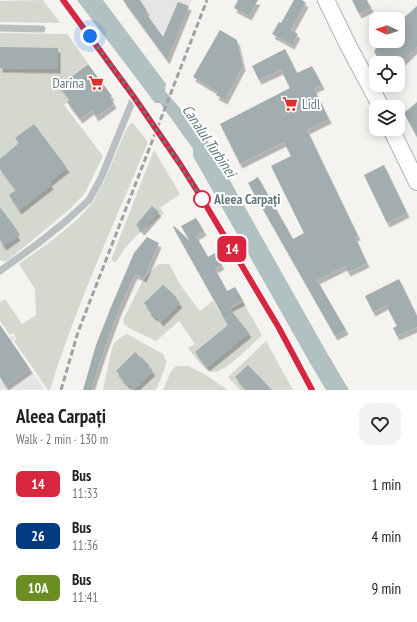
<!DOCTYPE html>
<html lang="en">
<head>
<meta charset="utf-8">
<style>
	body { margin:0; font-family:"PT Sans Narrow",sans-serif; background:#f2f2f2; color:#222; height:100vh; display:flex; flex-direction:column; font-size:15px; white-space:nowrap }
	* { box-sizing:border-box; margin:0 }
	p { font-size:13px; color:#767676 }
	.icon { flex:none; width:22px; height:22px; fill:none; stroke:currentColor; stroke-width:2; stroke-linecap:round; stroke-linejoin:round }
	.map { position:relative; height:390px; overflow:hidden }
	.sheet { display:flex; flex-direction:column; background:#fff; flex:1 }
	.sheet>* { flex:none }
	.badge { padding:0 8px; border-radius:6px; font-size:14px; line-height:26px }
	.needle { width:26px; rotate:274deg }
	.tools { position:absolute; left:369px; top:12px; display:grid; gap:8px }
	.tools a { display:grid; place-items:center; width:36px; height:36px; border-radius:8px; background:#fff; box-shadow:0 2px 10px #0003; font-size:20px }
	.you { position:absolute; width:20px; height:20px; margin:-10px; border:3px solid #fff; border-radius:50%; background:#1a73e8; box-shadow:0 0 0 6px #1a73e833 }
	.map>.badge { position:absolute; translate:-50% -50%; box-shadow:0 0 0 2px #fff }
	.round { display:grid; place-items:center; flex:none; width:42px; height:42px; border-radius:12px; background:#f2f2f2 }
	.summary { display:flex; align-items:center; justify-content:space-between; height:68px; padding:0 16px }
	h1 { font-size:19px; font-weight:700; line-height:30px }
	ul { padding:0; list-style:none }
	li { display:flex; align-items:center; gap:12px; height:52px; padding:0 16px }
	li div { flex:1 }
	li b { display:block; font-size:15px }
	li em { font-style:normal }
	li .badge { min-width:44px; font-weight:700; text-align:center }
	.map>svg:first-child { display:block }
	.built { fill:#e4e5e4 }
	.green { fill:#d4d8cf }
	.water { fill:#b1c1c2 }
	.building { fill:#a2adaf; filter:url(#shadow) }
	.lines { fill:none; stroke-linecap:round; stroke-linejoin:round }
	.major-casing { stroke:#aeb4b6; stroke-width:18 }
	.minor { stroke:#bac0c2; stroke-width:7 }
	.major { stroke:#fff; stroke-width:16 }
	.rail { stroke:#9aa4a6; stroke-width:3; stroke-dasharray:6 3; stroke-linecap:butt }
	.line-casing { stroke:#fff; stroke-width:9 }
	.line { stroke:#d7263d; stroke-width:6 }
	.walk { stroke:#64797f; stroke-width:4; stroke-dasharray:0 7.2 }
	.stop-dot { fill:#fff; stroke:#d7263d; stroke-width:2 }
	.labels { text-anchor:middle; stroke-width:4; stroke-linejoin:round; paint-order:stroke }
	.poi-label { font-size:14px; fill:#64797f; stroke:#fff; text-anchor:end }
	.stop-label { font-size:14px; font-weight:bold; fill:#64797f; stroke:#fff; text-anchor:start }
	.water-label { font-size:15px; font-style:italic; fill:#607b7d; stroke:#fff }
</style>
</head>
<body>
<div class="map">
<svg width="417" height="390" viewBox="0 0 417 390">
	<defs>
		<filter id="shadow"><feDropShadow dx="2.5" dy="4.5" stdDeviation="0" flood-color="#0004"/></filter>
	</defs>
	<rect width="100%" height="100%" fill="#f4f3f0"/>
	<g class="built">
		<polygon points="123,0 192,0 167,60 144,28"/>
		<polygon points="0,325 9,338 13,335 16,338 12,342 43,387 42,390 0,390"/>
	</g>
	<g class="green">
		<polygon points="43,0 60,23 0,22 0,1"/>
		<polygon points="0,33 67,34 88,63 59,86 70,100 64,105 103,156 85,193 70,209 7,261 2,261 0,259"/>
		<path d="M133,123L148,142C114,224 76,305 50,390H48L14,341L17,339L13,333L10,335L0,321V302L5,299L22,324L36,315L35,289L19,264L50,242L78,219L93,202L104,181L126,130L130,124Z"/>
		<polygon points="154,150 180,194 160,208 164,213 135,237 125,248 116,262 111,260"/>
		<path d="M159,264H169L181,286L200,311L213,301L221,314L243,302L262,335C253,343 224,374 212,372C203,370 194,355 188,348L195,344L179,321L156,341L127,327L124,324L123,320L142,282L150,272Z"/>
		<polygon points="127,334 163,354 166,361 165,368 156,390 103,390 111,352 114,343 121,337"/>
		<polygon points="266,341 293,390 240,390 228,377"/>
		<polygon points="176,366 188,366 204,374 228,390 163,390 171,371"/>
	</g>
	<polygon class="water" points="77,0 103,0 166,84 165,91 206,138 327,353 349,390 326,390 310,363 193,156 193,149 160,103 155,103"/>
	<g class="building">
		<polygon points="123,0 140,0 147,11 145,12 163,37 178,2 189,6 167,60"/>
		<polygon points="238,0 258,0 249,16 234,8"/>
		<polygon points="294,0 302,0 306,3 291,30 298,34 292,45 272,34 279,22 281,23"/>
		<polygon points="352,0 367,0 371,8 359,14"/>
		<polygon points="417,6 417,47 401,63 380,63 374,51 376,49 372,41 398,41 398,23"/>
		<polygon points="220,30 237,40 243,66 225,100 216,95 218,92 193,77"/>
		<polygon points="0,47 58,48 58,69 0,68"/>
		<polygon points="285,49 297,73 312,66 322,85 314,89 329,119 307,130 358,236 355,237 367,263 348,272 345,266 317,280 346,330 335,336 248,183 258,177 293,239 304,233 271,166 291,156 284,142 240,164 220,124 290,88 281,70 259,80 252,66"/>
		<polygon points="88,64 112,96 110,97 114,104 96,117 92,110 80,119 67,102 70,100 59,86"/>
		<polygon points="417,102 417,137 404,113"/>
		<polygon points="34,124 67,168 49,182 51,185 19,210 9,195 16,190 0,169 0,159 19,143 15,138"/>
		<polygon points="384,165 407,213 387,223 364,175"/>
		<polygon points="152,206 159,212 142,231 136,225"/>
		<polygon points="0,207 17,230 15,232 18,236 4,246 0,240"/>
		<polygon points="196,218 204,231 196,236 208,257 215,253 222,265 215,269 227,291 235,287 243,301 229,308 249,333 207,367 195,352 228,325 173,227 174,226 190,241 181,226"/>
		<polygon points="147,237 159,243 144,278 135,274 119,310 105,348 91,390 83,390 96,345 111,307 134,253"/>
		<polygon points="399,279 417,316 417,327 397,336 393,328 397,326 386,305 373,312 365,296"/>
		<polygon points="163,285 169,290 177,298 176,299 180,303 161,322 156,316 155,317 148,310 149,309 144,303"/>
		<polygon points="0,325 30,369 6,386 0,377"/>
		<polygon points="135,352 141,358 141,357 149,365 148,366 153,371 134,389 129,384 128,385 120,377 121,376 116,371"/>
		<polygon points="248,365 272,390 247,390 235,377"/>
	</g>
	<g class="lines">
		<defs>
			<g id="major">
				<polyline points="326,0 348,45 381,107"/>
				<polyline points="391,129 417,182"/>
			</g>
		</defs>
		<use href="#major" class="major-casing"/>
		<g class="minor">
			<polyline points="63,0 134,97 173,153 201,197 279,328 312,390"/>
			<polyline points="0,28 42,29"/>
			<polyline points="0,271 36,245 66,221 89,200 101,178 134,97"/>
		</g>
		<use href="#major" class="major"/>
		<polyline class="rail" points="61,390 78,332 207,0"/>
	</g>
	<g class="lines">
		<defs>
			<polyline id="line" points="63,0 134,97 180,164 201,197 279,328 312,390"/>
		</defs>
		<use href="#line" class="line-casing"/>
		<use href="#line" class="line"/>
		<polyline class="walk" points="90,36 134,97 173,154 202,199"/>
	</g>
	<defs>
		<symbol id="supermarket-bare" viewBox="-9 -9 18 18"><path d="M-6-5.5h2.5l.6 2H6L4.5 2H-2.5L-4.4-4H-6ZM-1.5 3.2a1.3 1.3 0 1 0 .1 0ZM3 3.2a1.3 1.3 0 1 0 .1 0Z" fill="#d9322b" stroke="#fff" stroke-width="2.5" paint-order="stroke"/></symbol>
	</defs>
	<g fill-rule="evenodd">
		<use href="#supermarket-bare" x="85" y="72" width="22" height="22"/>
		<use href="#supermarket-bare" x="279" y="93" width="22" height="22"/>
	</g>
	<circle class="stop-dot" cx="202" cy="199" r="8"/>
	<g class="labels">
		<g class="poi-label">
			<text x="84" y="88">Darina</text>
			<text x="302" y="109" text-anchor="start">Lidl</text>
		</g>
		<g class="stop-label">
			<text x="214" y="204">Aleea Carpați</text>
		</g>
		<g class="water-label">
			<text transform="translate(209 141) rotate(56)" y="5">Canalul Turbinei</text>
		</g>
	</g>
</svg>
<div class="tools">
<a><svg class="needle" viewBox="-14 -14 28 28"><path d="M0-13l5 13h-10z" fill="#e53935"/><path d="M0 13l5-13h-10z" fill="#767676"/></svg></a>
<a><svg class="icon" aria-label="locate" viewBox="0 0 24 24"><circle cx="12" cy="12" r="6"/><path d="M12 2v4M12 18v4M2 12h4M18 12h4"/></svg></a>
<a><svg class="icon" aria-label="layers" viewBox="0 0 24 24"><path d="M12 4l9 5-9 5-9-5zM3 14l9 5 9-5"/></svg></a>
</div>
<div class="you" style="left:90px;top:36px"></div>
<b class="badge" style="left:232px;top:249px;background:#d7263d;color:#fff">14</b>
</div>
<section class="sheet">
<div class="summary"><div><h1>Aleea Carpați</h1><p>Walk · 2 min · 130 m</p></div><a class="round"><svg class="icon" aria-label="heart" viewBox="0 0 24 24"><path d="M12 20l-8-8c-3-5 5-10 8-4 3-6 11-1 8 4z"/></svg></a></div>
<ul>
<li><span class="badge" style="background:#d7263d;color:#fff">14</span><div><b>Bus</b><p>11:33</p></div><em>1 min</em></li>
<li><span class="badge" style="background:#003b80;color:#fff">26</span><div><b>Bus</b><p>11:36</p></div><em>4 min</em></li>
<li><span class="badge" style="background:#6b8e23;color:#fff">10A</span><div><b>Bus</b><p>11:41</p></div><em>9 min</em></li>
</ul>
</section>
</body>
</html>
